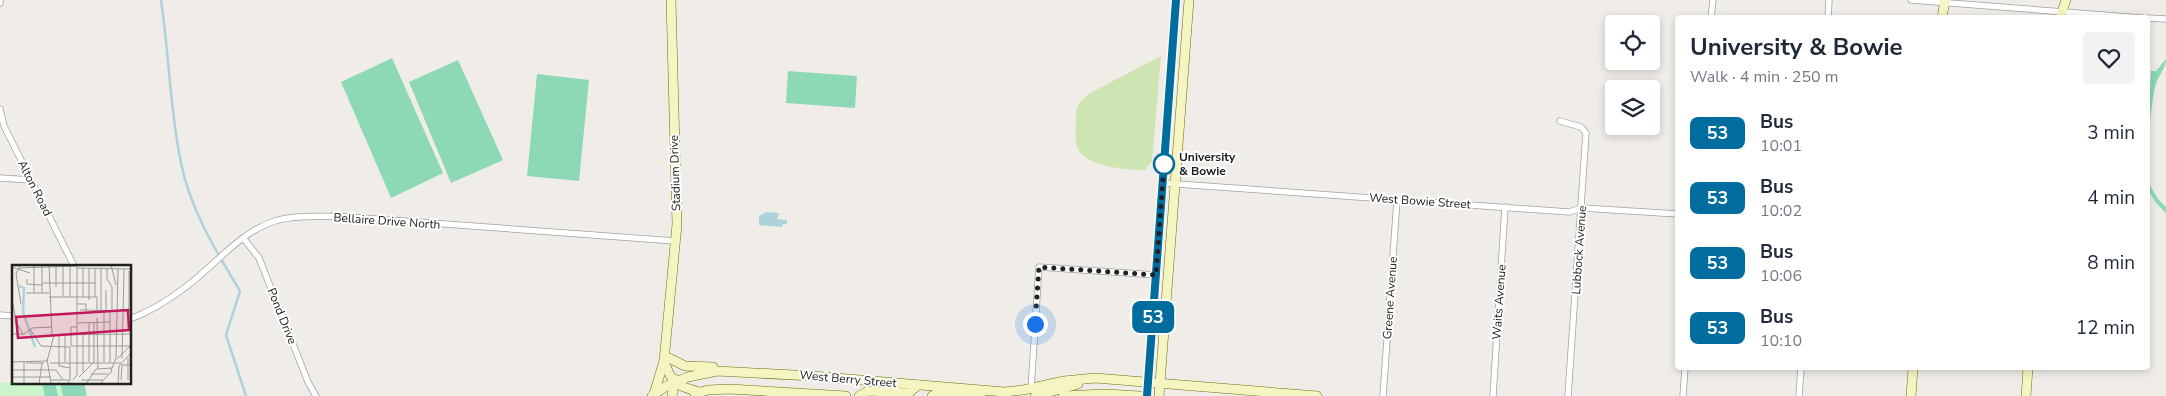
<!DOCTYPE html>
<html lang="en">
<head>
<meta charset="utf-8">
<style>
	body { margin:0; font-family:"Nunito Sans",sans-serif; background:#f2f2f3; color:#1f2937; height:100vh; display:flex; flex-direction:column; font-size:19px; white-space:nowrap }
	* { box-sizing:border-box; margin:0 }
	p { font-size:16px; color:#747a83 }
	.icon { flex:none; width:28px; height:28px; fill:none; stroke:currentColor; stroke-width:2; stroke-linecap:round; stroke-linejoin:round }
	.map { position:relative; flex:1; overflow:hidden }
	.sheet { position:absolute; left:1675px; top:15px; width:475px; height:355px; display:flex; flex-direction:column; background:#fff; border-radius:5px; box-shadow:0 2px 8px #0003 }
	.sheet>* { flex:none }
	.badge { padding:0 10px; border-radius:8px; font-size:18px; line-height:32px }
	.fabs { position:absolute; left:1605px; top:15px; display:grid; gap:10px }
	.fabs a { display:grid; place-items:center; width:55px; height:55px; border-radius:5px; background:#fff; box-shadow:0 2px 8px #0003; font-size:25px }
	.you { position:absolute; width:25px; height:25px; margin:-12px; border:4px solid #fff; border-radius:50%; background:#1a73e8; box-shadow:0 0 0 8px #1a73e833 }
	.map>.badge { position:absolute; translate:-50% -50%; box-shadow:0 0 0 2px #fff }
	.round { display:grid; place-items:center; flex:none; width:52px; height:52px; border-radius:5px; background:#f2f2f3 }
	.summary { display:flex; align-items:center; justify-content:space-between; height:85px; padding:0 15px }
	h1 { font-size:24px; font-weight:700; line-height:38px }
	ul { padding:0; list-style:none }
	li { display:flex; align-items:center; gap:15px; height:65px; padding:0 15px }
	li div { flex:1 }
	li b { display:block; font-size:19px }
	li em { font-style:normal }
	li .badge { min-width:55px; font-weight:700; text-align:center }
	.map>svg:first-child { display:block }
	.grass { fill:#cee5b3 }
	.park { fill:#caf5cb }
	.pitch { fill:#8dd8b7 }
	.water { fill:#acd2da }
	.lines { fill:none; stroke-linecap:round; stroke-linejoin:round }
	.stream { stroke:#acd2da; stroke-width:2.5 }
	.street-casing { stroke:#a1a1a1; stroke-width:7 }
	.secondary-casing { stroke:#6b700f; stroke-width:10 }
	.street { stroke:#fff; stroke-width:5.5 }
	.secondary { stroke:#f5f5c1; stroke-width:9 }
	.line-casing { stroke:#fff; stroke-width:11 }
	.line { stroke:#006d9e; stroke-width:8 }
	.walk { stroke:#202020; stroke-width:5; stroke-dasharray:0 9 }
	.stop-dot { fill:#fff; stroke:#006d9e; stroke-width:2.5 }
	.labels { text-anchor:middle; stroke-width:4; stroke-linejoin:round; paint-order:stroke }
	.stop-label { font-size:12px; font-weight:bold; fill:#202020; stroke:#fff; text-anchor:start }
	.street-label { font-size:12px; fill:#202020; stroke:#fff }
	.inset-river { fill:none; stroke:#acd2da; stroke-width:2.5 }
	.inset-road { fill:none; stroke:#9d9b98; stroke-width:1 }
	.view { fill:#c2185b; fill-opacity:0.15; stroke:#c2185b; stroke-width:2.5 }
	.inset-edge { fill:none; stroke:#202020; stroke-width:2.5 }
</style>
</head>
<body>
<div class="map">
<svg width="2166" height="396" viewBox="0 0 2166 396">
	<rect width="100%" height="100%" fill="#f0ede8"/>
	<path class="grass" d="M1161,56L1152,161L1145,170C1129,171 1090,166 1080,152C1074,145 1076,134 1076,126C1076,108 1075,105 1090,93Z"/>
	<polygon class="park" points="14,381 60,382 63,396 0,396 0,383"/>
	<g class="pitch">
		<polygon points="392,58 443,173 391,198 341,82"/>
		<path d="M2166,59C2166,69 2157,77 2155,87C2151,104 2145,166 2149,181C2152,191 2158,200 2166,207V213L2156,203L2148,190V112L2151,71H2156Z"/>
		<polygon points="458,60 503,160 451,183 409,82"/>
		<polygon points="788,71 857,76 855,108 786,103"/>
		<polygon points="537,74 589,80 579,181 527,176"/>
		<polygon points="42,382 55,382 58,396 45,396"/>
		<polygon points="60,382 84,382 87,396 63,396"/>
	</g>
	<polygon class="water" points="766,212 779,213 777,219 787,220 787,224 783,224 782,227 759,225 759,216"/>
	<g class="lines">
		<path class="stream" d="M161,0C169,54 170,110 181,163C190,209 216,251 240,291L226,335L246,396"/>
		<defs>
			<g id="street">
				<polyline points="1911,0 2142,18"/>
				<polyline points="0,3 0,0"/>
				<polyline points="1711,18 1713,0"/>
				<polyline points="1828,18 1829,0"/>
				<polyline points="2148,18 2166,19"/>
				<polyline points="0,109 4,126 74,266"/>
				<polyline points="1560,121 1581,127 1586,133 1568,396"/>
				<polyline points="0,178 30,180"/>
				<polyline points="1163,183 1569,212 1582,208 1678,214"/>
				<polyline points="244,239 259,258 308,382 316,396"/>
				<polyline points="0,315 14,316"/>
				<path d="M130,319C149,312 167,301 183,289C213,268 239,232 275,221C294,215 316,217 336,216L675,241"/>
				<polyline points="1031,389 1039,267 1156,275"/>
				<polyline points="1383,396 1397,200"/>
				<polyline points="1493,396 1505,207"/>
				<polyline points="1683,396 1685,368"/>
				<polyline points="1799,396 1801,368"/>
			</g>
			<g id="secondary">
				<path d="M671,0L677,224L664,361C672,384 676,386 700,392"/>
				<polyline points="1942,18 1945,0"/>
				<polyline points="2060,18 2066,0"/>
				<polyline points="669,358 685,366 713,367"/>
				<polyline points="654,394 664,361"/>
				<polyline points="695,394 708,390 729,389 846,396"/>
				<polyline points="652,396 665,387 688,377 717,371 812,376 1005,392 1023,390 1064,381 1095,378 1317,396"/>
				<polyline points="672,396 675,379"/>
				<polyline points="859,396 868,391 909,393 918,385"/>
				<polyline points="932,396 936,394 981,394"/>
				<polyline points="1035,396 1078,384"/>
				<polyline points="1063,396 1105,394 1140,396"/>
				<polyline points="1147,396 1176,0"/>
				<polyline points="1159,396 1189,0"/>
				<polyline points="1911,396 1913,368"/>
				<polyline points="2026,396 2028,368"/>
			</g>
		</defs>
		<use href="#street" class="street-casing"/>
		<use href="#secondary" class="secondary-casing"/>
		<use href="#street" class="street"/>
		<use href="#secondary" class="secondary"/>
	</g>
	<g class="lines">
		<defs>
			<polyline id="line" points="1147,396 1176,0"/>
		</defs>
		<use href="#line" class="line-casing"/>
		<use href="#line" class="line"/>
		<polyline class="walk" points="1035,324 1039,267 1156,275 1164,164"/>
	</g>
	<circle class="stop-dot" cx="1164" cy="164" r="10"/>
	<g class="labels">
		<g class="stop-label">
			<text x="1179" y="161">University<tspan x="1179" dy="14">&amp; Bowie</tspan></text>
		</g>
		<g class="street-label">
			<text transform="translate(675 173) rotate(-92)" y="4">Stadium Drive</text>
			<text transform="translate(35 188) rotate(63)" y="4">Alton Road</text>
			<text transform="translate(1420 201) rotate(4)" y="4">West Bowie Street</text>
			<text transform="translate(387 221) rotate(4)" y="4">Bellaire Drive North</text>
			<text transform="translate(1579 250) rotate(-86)" y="4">Lubbock Avenue</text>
			<text transform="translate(1390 298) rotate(-86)" y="4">Greene Avenue</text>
			<text transform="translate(1499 302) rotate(-86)" y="4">Waits Avenue</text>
			<text transform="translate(282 316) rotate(68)" y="4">Pond Drive</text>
			<text transform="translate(848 379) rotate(5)" y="4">West Berry Street</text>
		</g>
	</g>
	<g transform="translate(12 265)">
		<rect width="119" height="119" fill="#f0ede8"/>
		<path class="inset-river" d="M7,21L12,23L11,47L23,82"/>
		<path class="inset-road" d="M8,0L4,9L9,39M30,0V28M37,0L40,70M99,0L104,20M22,1V28M0,2L18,8M51,2V31M7,3L65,1M65,3L119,4M71,3V32M77,3V35M95,4V14L100,22V45M15,14V19L30,20M30,18H83M44,22V2M14,28H37M37,32H85V45M58,32V1M83,32V3M0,35L5,59L11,69M65,39H74V45M68,45L119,46M89,45V3M94,46V25M117,46V6M85,53L86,103M65,58L98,57M65,62H59V81H119M18,64L29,81L58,82V115L55,119M0,69H12L20,63L40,62M65,69V0M47,70V101L58,103M110,93L112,4M35,94L39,119M105,94L118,81M0,97L35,96L42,70L119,69M53,97V70M77,97V58M92,97V45M98,97V46M14,98H32M38,98H109M0,105H44L51,115M99,106L104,93L106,4M71,107V69M79,109H96M0,112H39M67,112L82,97V58M39,115H57M61,115L65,110V70M69,115H91M109,115L110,100H119M116,115V93M12,119V96M27,119L30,98M74,119L84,104L100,103M88,119L100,106M106,119L107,101L119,88"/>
		<path class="view" d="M116,45L117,65L6,73L4,52Z"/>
		<rect width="119" height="119" class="inset-edge"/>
	</g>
</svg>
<div class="fabs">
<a><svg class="icon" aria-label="locate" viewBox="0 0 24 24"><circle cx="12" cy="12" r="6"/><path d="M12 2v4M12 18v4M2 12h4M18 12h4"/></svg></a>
<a><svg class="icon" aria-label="layers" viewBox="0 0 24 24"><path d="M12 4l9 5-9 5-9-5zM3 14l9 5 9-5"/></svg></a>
</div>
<div class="you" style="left:1035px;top:324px"></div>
<b class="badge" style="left:1153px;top:317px;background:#006d9e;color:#fff">53</b>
<section class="sheet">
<div class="summary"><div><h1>University &amp; Bowie</h1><p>Walk · 4 min · 250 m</p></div><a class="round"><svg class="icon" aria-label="heart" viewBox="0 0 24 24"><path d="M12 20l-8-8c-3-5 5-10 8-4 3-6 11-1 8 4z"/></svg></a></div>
<ul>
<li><span class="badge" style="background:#006d9e;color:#fff">53</span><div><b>Bus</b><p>10:01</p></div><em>3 min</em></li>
<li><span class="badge" style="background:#006d9e;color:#fff">53</span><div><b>Bus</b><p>10:02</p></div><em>4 min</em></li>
<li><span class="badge" style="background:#006d9e;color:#fff">53</span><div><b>Bus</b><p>10:06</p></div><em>8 min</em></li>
<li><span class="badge" style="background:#006d9e;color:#fff">53</span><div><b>Bus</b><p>10:10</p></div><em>12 min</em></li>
</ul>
</section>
</div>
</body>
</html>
